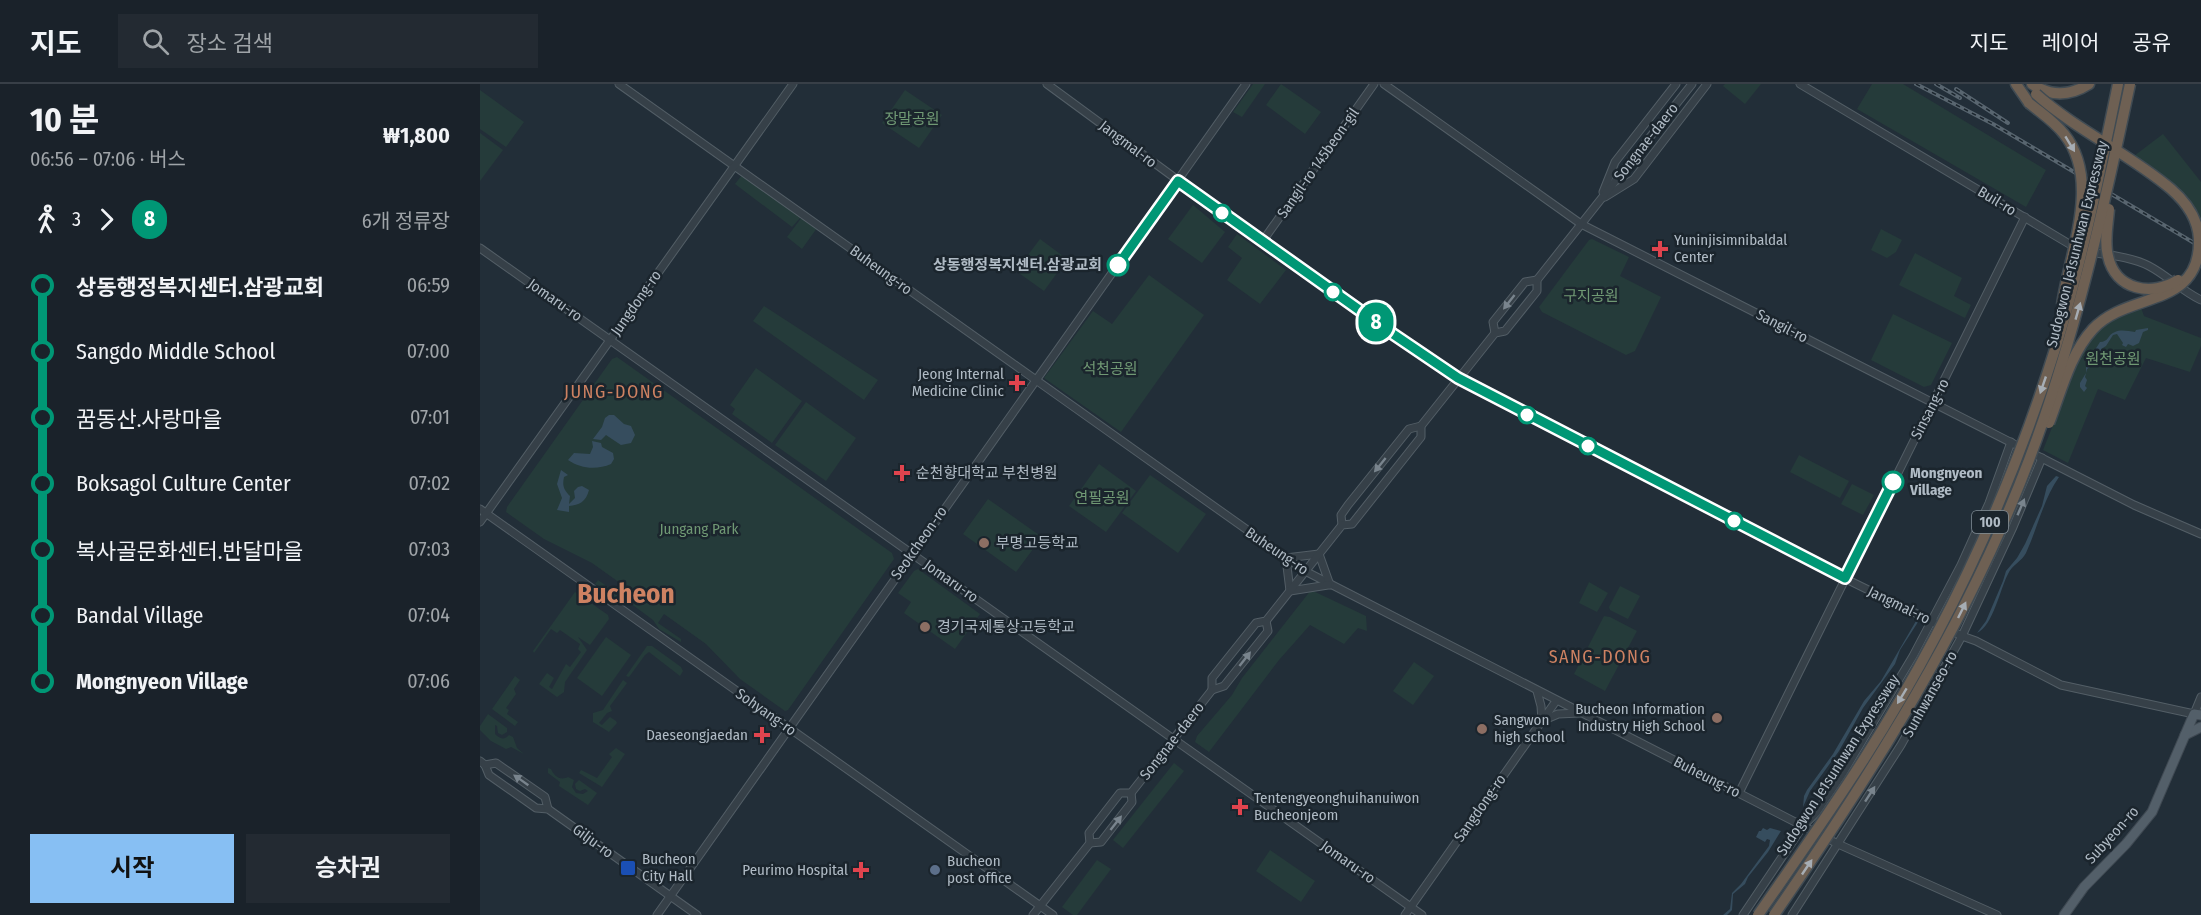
<!DOCTYPE html>
<html lang="ko">
<head>
<meta charset="utf-8">
<style>
	body { margin:0; font-family:"Fira Sans Condensed","Noto Sans KR",sans-serif; background:#232a32; color:#f1f3f6; height:100vh; display:flex; flex-direction:column; font-size:22px; white-space:nowrap }
	* { box-sizing:border-box; margin:0 }
	p { font-size:20px; color:#9fa4a8 }
	.icon { flex:none; width:33px; height:33px; fill:none; stroke:currentColor; stroke-width:2; stroke-linecap:round; stroke-linejoin:round }
	.map { position:relative; flex:1; overflow:hidden }
	.drawer { display:flex; flex-direction:column; background:#1a222a; width:480px }
	.drawer>* { flex:none }
	.badge { padding:0 12px; border-radius:20px; font-size:21px; line-height:39px }
	.map>.badge { position:absolute; translate:-50% -50%; box-shadow:0 0 0 3px #fff }
	.legs { display:flex; align-items:center; gap:9px; height:66px; padding:0 30px; font-size:20px }
	.legs p { margin-inline-start:auto }
	.head { display:flex; align-items:center; justify-content:space-between; height:102px; padding:0 30px }
	h1 { font-size:33px; font-weight:700; line-height:45px }
	.action { display:flex; gap:12px; margin-top:auto; padding:12px 30px }
	.action a { flex:1; height:69px; border-radius:0px; background:#87bff3; color:#111; font-size:24px; font-weight:700; line-height:69px; text-align:center }
	.action a+a { background:#232a32; color:#f1f3f6 }
	ul { padding:0 30px; list-style:none }
	li { display:flex; align-items:center; gap:21px; height:66px; font-size:22px }
	li i { display:grid; place-items:center; width:9px; height:100%; margin:0 8px; background:currentColor }
	li i::after { content:''; width:15px; height:15px; margin:-8px; border:4px solid; border-radius:50%; background:#1a222a }
	li p { margin-inline-start:auto }
	li:first-child i { background:linear-gradient(#0000 50%,currentColor 0) }
	li:last-child i { background:linear-gradient(currentColor 50%,#0000 0) }
	header { display:flex; align-items:center; gap:36px; box-sizing:border-box; height:84px; padding:0 30px; background:#1a222a; border-bottom:2px solid #383f47 }
	header strong { font-size:28px }
	nav { display:flex; gap:33px; margin-inline-start:auto; font-size:21px }
	.search { width:420px; height:54px; background:#232a32; display:flex; align-items:center; gap:15px; box-sizing:border-box; padding:0 21px; border-radius:0px; color:#9fa4a8; font-size:22px }
	main { display:flex; flex:1; min-height:0 }
	.map>svg:first-child { display:block }
	.green { fill:#253b3a }
	.water { fill:#364d5e }
	.lines { fill:none; stroke-linecap:round; stroke-linejoin:round }
	.minor-casing { stroke:#535e66; stroke-width:9 }
	.major-casing { stroke:#3f4952; stroke-width:11 }
	.highway-casing { stroke:#404b53; stroke-width:13 }
	.minor { stroke:#364048; stroke-width:7 }
	.major { stroke:#535f69; stroke-width:9 }
	.highway { stroke:#6e6053; stroke-width:10 }
	.rail-casing { stroke:#58656f; stroke-width:4 }
	.rail { stroke:#1b252d; stroke-width:1.5; stroke-dasharray:4.5; stroke-linecap:butt }
	.highway-bridge-casing { stroke:#404b53; stroke-width:13; stroke-linecap:butt }
	.highway-bridge { stroke:#6e6053; stroke-width:10 }
	.oneway { fill:#a6adb4 }
	.oneway2 { fill:#79848d }
	.line-1-casing { stroke:#fff; stroke-width:14 }
	.line-1 { stroke:#009775; stroke-width:9 }
	.stop-1-dot { fill:#fff; stroke:#009775; stroke-width:3 }
	.health-dot { fill:#e0444e; stroke:#1b252d; stroke-width:2 }
	.education-dot { fill:#8d6e63; stroke:#1b252d; stroke-width:2 }
	.transit-dot { fill:#1a4fb4; stroke:#1b252d; stroke-width:2 }
	.service-dot { fill:#5c6f8a; stroke:#1b252d; stroke-width:2 }
	.labels { text-anchor:middle; stroke-width:5; stroke-linejoin:round; paint-order:stroke }
	.shield { fill:#1b252d; stroke:#838e97; stroke-width:1.5 }
	.shield-label { font-size:14px; font-weight:bold; fill:#b0bbc5 }
	.park-label { font-size:15px; fill:#709974; stroke:#1b252d }
	.street-label { font-size:15px; fill:#b0bbc5; stroke:#1b252d }
	.poi-label { font-size:15px; fill:#b0bbc5; stroke:#1b252d; text-anchor:start }
	.stop-label { font-size:15px; font-weight:bold; fill:#b0bbc5; stroke:#1b252d; text-anchor:end }
	.quarter-label { font-size:18px; letter-spacing:1.5px; fill:#ce8262; stroke:#1b252d }
	.town-label { font-size:27px; font-weight:bold; fill:#ce8262; stroke:#1b252d }
</style>
</head>
<body>
<header>
<strong>지도</strong>
<div class="search"><svg class="icon" aria-label="search" viewBox="0 0 24 24"><circle cx="10" cy="10" r="6"/><path d="M15 15l6 6"/></svg>장소 검색</div>
<nav><a>지도</a><a>레이어</a><a>공유</a></nav>
</header>
<main>
<section class="drawer">
<div class="head"><div><h1>10 분</h1><p>06:56 – 07:06 · 버스</p></div><b>₩1,800</b></div>
<div class="legs"><svg class="icon" aria-label="walk" viewBox="0 0 24 24"><circle cx="13" cy="4" r="2"/><path d="M13 8l-2 6 4 7M11 14l-3 7M7 12l3-4h3l4 4"/></svg>3<svg class="icon" aria-label="forward" viewBox="0 0 24 24"><path d="M9 5l7 7-7 7"/></svg><b class="badge" style="background:#009775;color:#fff">8</b><p>6개 정류장</p></div>
<ul>
<li><i style="color:#009775"></i><b>상동행정복지센터.삼광교회</b><p>06:59</p></li>
<li><i style="color:#009775"></i><span>Sangdo Middle School</span><p>07:00</p></li>
<li><i style="color:#009775"></i><span>꿈동산.사랑마을</span><p>07:01</p></li>
<li><i style="color:#009775"></i><span>Boksagol Culture Center</span><p>07:02</p></li>
<li><i style="color:#009775"></i><span>복사골문화센터.반달마을</span><p>07:03</p></li>
<li><i style="color:#009775"></i><span>Bandal Village</span><p>07:04</p></li>
<li><i style="color:#009775"></i><b>Mongnyeon Village</b><p>07:06</p></li>
</ul>
<div class="action"><a>시작</a><a>승차권</a></div>
</section>
<div class="map">
<svg width="1721" height="831" viewBox="0 0 1721 831">
	<rect width="100%" height="100%" fill="#222e38"/>
	<g class="green">
		<polygon points="773,0 785,0 762,33 753,28"/>
		<polygon points="801,0 841,28 825,50 786,21"/>
		<polygon points="1245,0 1281,0 1265,20 1243,2"/>
		<polygon points="1392,0 1423,0 1566,86 1546,123 1377,25"/>
		<polygon points="0,6 44,38 26,63 0,45"/>
		<polygon points="425,6 462,31 439,64 402,39"/>
		<polygon points="0,49 23,66 0,97"/>
		<polygon points="1683,50 1721,98 1721,139 1654,72"/>
		<polygon points="262,91 321,133 312,143 255,100"/>
		<polygon points="713,121 745,148 722,179 688,155"/>
		<polygon points="322,133 337,144 322,165 307,153"/>
		<polygon points="1401,145 1422,156 1416,168 1407,174 1391,166"/>
		<polygon points="757,150 806,186 780,220 747,196 762,174 748,163"/>
		<polygon points="560,155 587,175 564,207 536,187"/>
		<polygon points="1112,155 1149,173 1140,192 1181,213 1155,267 1146,271 1062,228 1059,223 1109,156"/>
		<polygon points="1435,169 1482,194 1474,212 1491,221 1485,234 1419,201"/>
		<polygon points="669,191 724,231 641,348 564,294 613,227 632,240"/>
		<path d="M1660,221L1664,232L1721,254V262L1710,288L1666,274L1645,316L1618,305L1588,379L1563,366L1603,266C1618,241 1635,233 1660,221Z"/>
		<polygon points="284,222 398,296 384,316 273,237"/>
		<polygon points="1413,230 1472,259 1451,301 1444,303 1391,276"/>
		<polygon points="137,273 412,469 414,475 308,626 305,627 260,595 226,560 184,530 178,539 201,555 201,558 179,545 173,536 146,516 136,514 115,500 118,496 141,512 147,504 112,479 64,455 26,428 27,423 132,275"/>
		<polygon points="276,284 322,317 292,359 252,330 255,325 250,321"/>
		<polygon points="326,318 376,354 346,397 295,361"/>
		<polygon points="1319,371 1369,397 1360,414 1310,388"/>
		<polygon points="619,380 656,407 626,448 589,422"/>
		<polygon points="670,391 726,430 698,469 642,429"/>
		<polygon points="1372,400 1394,411 1383,431 1361,420"/>
		<polygon points="508,415 562,453 536,488 483,450"/>
		<polygon points="438,485 500,530 475,565 424,529 431,518 418,509 434,487"/>
		<polygon points="1109,498 1128,509 1117,528 1099,519"/>
		<polygon points="1140,502 1160,512 1148,535 1130,526 1129,523"/>
		<polygon points="831,506 886,532 887,547 878,544 864,560 830,541 799,576 729,668 715,658 717,652 752,611 762,594"/>
		<polygon points="95,508 128,531 129,535 110,561 98,553 107,566 85,598 84,608 77,613 59,600 67,589 74,594 69,603 72,605 86,580 90,583 101,568 98,565 100,560 80,546 77,549 71,545 54,569 53,567"/>
		<polygon points="1124,532 1130,533 1157,547 1125,607 1094,590"/>
		<polygon points="126,553 151,571 122,612 97,594"/>
		<polygon points="167,562 172,562 201,583 203,587 200,592 169,568 165,571 149,593 146,592"/>
		<polygon points="934,578 954,592 933,621 913,607"/>
		<polygon points="35,592 40,596 34,605 36,610 26,624 29,626 27,630 38,638 35,642 12,625"/>
		<polygon points="143,596 147,599 130,622 132,627 127,629 119,639 122,641 130,633 136,637 137,639 129,648 113,638 113,629 123,626"/>
		<path d="M8,630L27,644V648L22,651L18,649L17,642L15,641V650C19,654 24,657 29,651L33,653L37,664L44,670L31,663L26,665L11,657L0,646V642Z"/>
		<polygon points="136,664 145,670 122,703 99,689 101,686 117,694 132,673 129,670"/>
		<polygon points="694,679 704,687 643,764 633,756"/>
		<path d="M68,684L71,685C74,692 80,697 88,693L94,696L92,703L96,709L103,710L108,707L105,705L100,707L96,705L95,700L99,696L117,709L108,721L79,702L80,698L68,689Z"/>
		<polygon points="790,766 835,797 821,818 776,787"/>
		<polygon points="617,776 631,785 597,831 593,831 582,823"/>
	</g>
	<g class="water">
		<path d="M1668,244V246L1663,248L1659,259L1653,262L1648,260L1646,263L1642,261L1643,259L1637,250L1633,251L1626,262L1621,265L1622,267L1615,270V280L1607,285L1605,293L1607,296L1605,302L1607,304L1604,308L1600,303V299L1606,289V283L1613,279V269L1620,258C1629,258 1627,251 1635,248C1641,245 1648,247 1655,248L1656,246Z"/>
		<polygon points="129,331 134,331 144,340 151,342 155,351 151,359 141,361 126,351 121,356 113,355 122,343 125,334"/>
		<path d="M112,357L121,359L122,363L133,369L134,375L131,380C117,386 101,385 88,376L94,369L110,370L113,363Z"/>
		<path d="M81,386L88,391L84,393C82,402 84,406 90,412L89,420L95,414L94,407L98,403L102,402L109,406C106,418 99,421 89,422V428L77,426L82,414L77,400Z"/>
		<path d="M1576,392L1579,393C1564,414 1557,445 1546,469C1542,477 1532,481 1528,490C1520,505 1513,542 1497,549L1506,537L1523,497L1526,487L1537,474L1545,460L1562,422L1567,402Z"/>
		<polygon points="1436,537 1438,538 1420,566 1415,580 1383,624 1359,667 1330,707 1323,723 1324,712 1327,706 1353,670 1384,617 1401,597"/>
		<polygon points="1283,744 1287,746 1290,744 1301,747 1288,768 1268,793 1265,800 1253,810 1252,826 1247,831 1243,831 1250,825 1252,809 1261,800 1289,762 1290,756 1287,755 1285,758 1276,753 1279,747 1281,747"/>
	</g>
	<g class="lines">
		<defs>
			<g id="minor">
				<polyline points="139,0 825,487 1358,760 1517,831"/>
				<polyline points="567,0 782,158 960,284 995,305 1364,494 1482,552 1496,557 1581,601 1714,630 1721,613"/>
				<polyline points="904,0 1101,140 1654,421 1721,450"/>
				<polyline points="1320,0 1596,164"/>
				<polyline points="1123,108 1135,78 1196,0"/>
				<polyline points="1125,113 1154,95 1227,0"/>
				<polyline points="782,158 894,0"/>
				<polyline points="0,164 942,831"/>
				<path d="M1609,168C1628,171 1652,173 1669,182C1688,192 1702,207 1721,216"/>
				<polyline points="1015,249 1013,238 1045,198 1057,196"/>
				<polyline points="0,425 573,831"/>
				<polyline points="0,438 313,0"/>
				<polyline points="862,441 861,431 868,421 929,345 941,342"/>
				<polyline points="839,470 850,501"/>
				<polyline points="806,474 810,507 848,501"/>
				<polyline points="806,474 839,470"/>
				<polyline points="732,606 732,594 776,539 786,537 862,441 872,440 941,353 941,342 1015,249 1025,247 1057,207 1057,196 1212,0"/>
				<polyline points="1057,607 1061,622 1062,637"/>
				<polyline points="1064,636 1078,630 1100,629"/>
				<polyline points="0,677 5,681 9,691 56,724 68,725 217,831"/>
				<polyline points="5,681 16,679 65,713 68,725"/>
				<polyline points="1259,709 1545,133"/>
				<polyline points="610,759 621,758 652,718 651,709"/>
				<polyline points="177,831 766,0"/>
				<polyline points="553,831 610,759 609,749 640,709 651,709 732,606 744,602 788,547 786,537"/>
				<polyline points="925,831 1076,617"/>
				<polyline points="1263,831 1323,742 1336,729 1363,689 1433,572 1481,481 1509,419 1531,358"/>
				<polyline points="1312,831 1421,661 1482,552 1533,443 1562,374"/>
			</g>
			<g id="major">
				<polyline points="1705,651 1721,643"/>
				<polyline points="1584,831 1604,803 1646,760 1672,728 1714,630 1721,631"/>
			</g>
			<g id="highway">
				<polyline points="1536,0 1549,19"/>
				<path d="M1552,0C1571,13 1590,12 1609,0"/>
			</g>
		</defs>
		<use href="#minor" class="minor-casing"/>
		<use href="#major" class="major-casing"/>
		<use href="#highway" class="highway-casing"/>
		<use href="#minor" class="minor"/>
		<use href="#major" class="major"/>
		<use href="#highway" class="highway"/>
		<defs>
			<g id="rail">
				<polyline points="1436,0 1513,40 1721,163"/>
				<polyline points="1456,0 1480,14"/>
				<polyline points="1476,5 1528,39"/>
			</g>
		</defs>
		<use href="#rail" class="rail-casing"/>
		<use href="#rail" class="rail"/>
		<defs>
			<g id="highway-bridge">
				<path d="M1556,10C1596,46 1650,70 1691,105C1706,118 1718,135 1719,155C1721,225 1648,207 1613,245C1590,270 1581,308 1569,339"/>
				<path d="M1549,19C1561,29 1575,38 1584,50C1622,97 1589,169 1582,221"/>
				<path d="M1629,125C1628,140 1624,157 1628,172C1635,206 1672,213 1698,196"/>
				<path d="M1278,831C1314,779 1350,728 1384,675C1466,547 1532,405 1577,259C1603,174 1620,87 1638,0"/>
				<path d="M1294,831C1393,688 1487,540 1549,376C1595,254 1623,128 1650,0"/>
			</g>
		</defs>
		<use href="#highway-bridge" class="highway-bridge-casing"/>
		<use href="#highway-bridge" class="highway-bridge"/>
	</g>
	<defs><path id="oneway-solid" d="M-6-.8H1V-3.2L6.5 0L1 3.2V.8H-6Z" transform="scale(1.5)"/></defs>
	<g class="oneway">
		<use href="#oneway-solid" transform="translate(1590 60) rotate(59)"/>
		<use href="#oneway-solid" transform="translate(1598 227) rotate(-74)"/>
		<use href="#oneway-solid" transform="translate(1563 301) rotate(109)"/>
		<use href="#oneway-solid" transform="translate(1482 526) rotate(-64)"/>
		<use href="#oneway-solid" transform="translate(1422 612) rotate(121)"/>
		<use href="#oneway-solid" transform="translate(1327 783) rotate(-56)"/>
	</g>
	<g class="oneway2">
		<use href="#oneway-solid" transform="translate(1029 218) rotate(128)"/>
		<use href="#oneway-solid" transform="translate(900 381) rotate(129)"/>
		<use href="#oneway-solid" transform="translate(1541 423) rotate(-67)"/>
		<use href="#oneway-solid" transform="translate(765 575) rotate(-52)"/>
		<use href="#oneway-solid" transform="translate(41 696) rotate(-145)"/>
		<use href="#oneway-solid" transform="translate(1390 710) rotate(-57)"/>
		<use href="#oneway-solid" transform="translate(636 739) rotate(-52)"/>
	</g>
	<g class="lines">
		<defs>
			<polyline id="line-1" points="638,181 698,97 913,250 978,294 1365,494 1413,398"/>
		</defs>
		<use href="#line-1" class="line-1-casing"/>
		<use href="#line-1" class="line-1"/>
	</g>
	<g class="stop-1-dot">
		<circle cx="742" cy="129" r="8"/>
		<circle cx="638" cy="181" r="10"/>
		<circle cx="853" cy="208" r="8"/>
		<circle cx="1047" cy="331" r="8"/>
		<circle cx="1108" cy="362" r="8"/>
		<circle cx="1413" cy="398" r="10"/>
		<circle cx="1254" cy="437" r="8"/>
	</g>
	<g class="health-dot">
		<path d="M1177 156h6v6h6v6h-6v6h-6v-6h-6v-6h6z"/>
		<path d="M534 290h6v6h6v6h-6v6h-6v-6h-6v-6h6z"/>
		<path d="M419 380h6v6h6v6h-6v6h-6v-6h-6v-6h6z"/>
		<path d="M279 642h6v6h6v6h-6v6h-6v-6h-6v-6h6z"/>
		<path d="M757 714h6v6h6v6h-6v6h-6v-6h-6v-6h6z"/>
		<path d="M378 777h6v6h6v6h-6v6h-6v-6h-6v-6h6z"/>
	</g>
	<g class="education-dot">
		<circle cx="504" cy="459" r="6"/>
		<circle cx="445" cy="543" r="6"/>
		<circle cx="1237" cy="634" r="6"/>
		<circle cx="1002" cy="645" r="6"/>
	</g>
	<rect class="transit-dot" x="140" y="776" width="16" height="16" rx="3"/>
	<circle class="service-dot" cx="455" cy="786" r="6"/>
	<g class="labels">
		<rect class="shield" x="1492" y="427" width="36" height="22" rx="4.5"/>
		<g class="shield-label">
			<text x="1510" y="443">100</text>
		</g>
		<g class="park-label">
			<text x="432" y="40">장말공원</text>
			<text x="1111" y="217">구지공원</text>
			<text x="1633" y="280">원천공원</text>
			<text x="630" y="290">석천공원</text>
			<text x="622" y="419">연필공원</text>
			<text x="219" y="450">Jungang Park</text>
		</g>
		<g class="street-label">
			<text transform="translate(1166 58) rotate(-52)" y="5">Songnae-daero</text>
			<text transform="translate(648 60) rotate(37)" y="5">Jangmal-ro</text>
			<text transform="translate(838 79) rotate(-55)" y="5">Sangil-ro 145beon-gil</text>
			<text transform="translate(1517 117) rotate(31)" y="5">Buil-ro</text>
			<text transform="translate(1597 160) rotate(-76)" y="5">Sudogwon Je1sunhwan Expressway</text>
			<text transform="translate(401 186) rotate(36)" y="5">Buheung-ro</text>
			<text transform="translate(75 216) rotate(35)" y="5">Jomaru-ro</text>
			<text transform="translate(156 219) rotate(-55)" y="5">Jungdong-ro</text>
			<text transform="translate(1302 242) rotate(27)" y="5">Sangil-ro</text>
			<text transform="translate(1450 325) rotate(-63)" y="5">Sinsang-ro</text>
			<text transform="translate(439 459) rotate(-55)" y="5">Seokcheon-ro</text>
			<text transform="translate(797 467) rotate(34)" y="5">Buheung-ro</text>
			<text transform="translate(471 497) rotate(35)" y="5">Jomaru-ro</text>
			<text transform="translate(1419 521) rotate(26)" y="5">Jangmal-ro</text>
			<text transform="translate(1450 610) rotate(-61)" y="5">Sunhwanseo-ro</text>
			<text transform="translate(286 628) rotate(35)" y="5">Sohyang-ro</text>
			<text transform="translate(692 657) rotate(-52)" y="5">Songnae-daero</text>
			<text transform="translate(1358 681) rotate(-57)" y="5">Sudogwon Je1sunhwan Expressway</text>
			<text transform="translate(1227 693) rotate(27)" y="5">Buheung-ro</text>
			<text transform="translate(1000 724) rotate(-55)" y="5">Sangdong-ro</text>
			<text transform="translate(1632 751) rotate(-48)" y="5">Subyeon-ro</text>
			<text transform="translate(113 757) rotate(36)" y="5">Gilju-ro</text>
			<text transform="translate(868 778) rotate(35)" y="5">Jomaru-ro</text>
		</g>
		<g class="poi-label">
			<text x="1194" y="161">Yuninjisimnibaldal<tspan x="1194" dy="17">Center</tspan></text>
			<text x="524" y="295" text-anchor="end">Jeong Internal<tspan x="524" dy="17">Medicine Clinic</tspan></text>
			<text x="436" y="394">순천향대학교 부천병원</text>
			<text x="516" y="464">부명고등학교</text>
			<text x="457" y="548">경기국제통상고등학교</text>
			<text x="1225" y="630" text-anchor="end">Bucheon Information<tspan x="1225" dy="17">Industry High School</tspan></text>
			<text x="1014" y="641">Sangwon<tspan x="1014" dy="17">high school</tspan></text>
			<text x="268" y="656" text-anchor="end">Daeseongjaedan</text>
			<text x="774" y="719">Tentengyeonghuihanuiwon<tspan x="774" dy="17">Bucheonjeom</tspan></text>
			<text x="162" y="780">Bucheon<tspan x="162" dy="17">City Hall</tspan></text>
			<text x="467" y="782">Bucheon<tspan x="467" dy="17">post office</tspan></text>
			<text x="368" y="791" text-anchor="end">Peurimo Hospital</text>
		</g>
		<g class="stop-label">
			<text x="622" y="186">상동행정복지센터.삼광교회</text>
			<text x="1430" y="394" text-anchor="start">Mongnyeon<tspan x="1430" dy="17">Village</tspan></text>
		</g>
		<g class="quarter-label">
			<text x="134" y="314">JUNG-DONG</text>
			<text x="1120" y="579">SANG-DONG</text>
		</g>
		<g class="town-label">
			<text x="146" y="519">Bucheon</text>
		</g>
	</g>
</svg>
<b class="badge" style="left:896px;top:238px;background:#009775;color:#fff">8</b>
</div>
</main>
</body>
</html>
